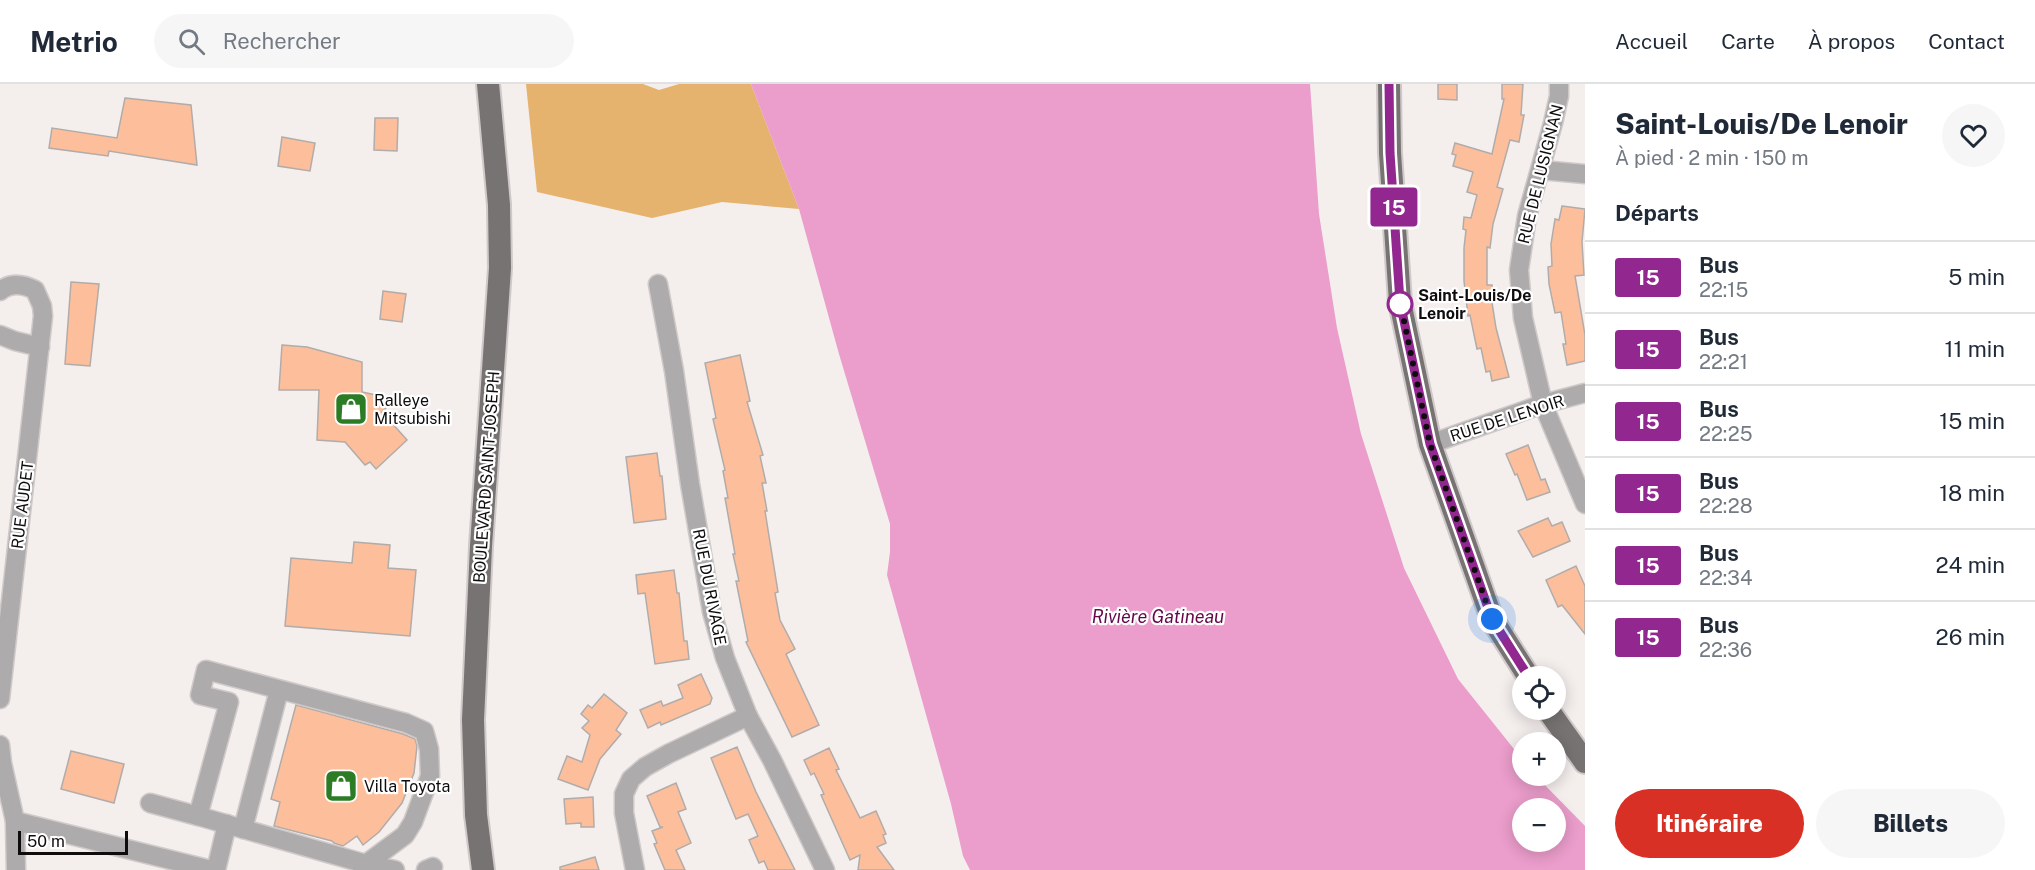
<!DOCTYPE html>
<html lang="fr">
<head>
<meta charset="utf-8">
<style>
	body { margin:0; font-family:"Public Sans",sans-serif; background:#f6f6f7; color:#1f2937; height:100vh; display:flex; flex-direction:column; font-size:22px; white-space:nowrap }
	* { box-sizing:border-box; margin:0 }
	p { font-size:20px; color:#747a83 }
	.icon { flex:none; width:33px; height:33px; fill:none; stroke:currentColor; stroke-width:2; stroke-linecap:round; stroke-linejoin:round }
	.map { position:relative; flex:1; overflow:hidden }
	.side { display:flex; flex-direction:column; background:#fff; width:450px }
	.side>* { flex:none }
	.badge { padding:0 12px; border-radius:4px; font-size:21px; line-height:39px }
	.buttons { position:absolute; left:1512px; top:582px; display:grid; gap:12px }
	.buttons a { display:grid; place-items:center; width:54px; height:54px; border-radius:50%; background:#fff; box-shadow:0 3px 15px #0003; font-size:30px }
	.scale { position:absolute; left:18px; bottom:15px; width:110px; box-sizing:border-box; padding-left:6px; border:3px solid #0e0c0c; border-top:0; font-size:16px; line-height:21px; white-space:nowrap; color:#0e0c0c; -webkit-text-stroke:4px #fff; paint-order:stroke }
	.you { position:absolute; width:30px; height:30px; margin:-15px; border:4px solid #fff; border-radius:50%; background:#1a73e8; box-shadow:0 0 0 9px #1a73e833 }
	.map>.badge { position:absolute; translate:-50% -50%; box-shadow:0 0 0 3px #fff }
	h2 { padding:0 30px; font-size:22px; line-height:54px }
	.round { display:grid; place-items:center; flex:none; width:63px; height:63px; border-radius:32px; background:#f6f6f7 }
	.summary { display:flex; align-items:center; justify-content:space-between; height:102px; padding:0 30px }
	h1 { font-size:28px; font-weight:800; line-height:45px }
	.button { display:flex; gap:12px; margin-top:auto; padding:12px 30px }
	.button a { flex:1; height:69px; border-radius:36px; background:#d93025; color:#fff; font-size:24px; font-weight:800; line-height:69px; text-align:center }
	.button a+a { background:#f6f6f7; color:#1f2937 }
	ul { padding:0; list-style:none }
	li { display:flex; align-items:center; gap:18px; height:72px; padding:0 30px; border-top:2px solid #e0e1e3 }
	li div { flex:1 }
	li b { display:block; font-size:22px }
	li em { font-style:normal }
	li .badge { min-width:66px; font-weight:700; text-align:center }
	header { display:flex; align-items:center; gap:36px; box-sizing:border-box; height:84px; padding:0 30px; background:#fff; border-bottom:2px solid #e0e1e3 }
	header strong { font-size:28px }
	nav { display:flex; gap:33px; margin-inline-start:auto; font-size:21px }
	.search { width:420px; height:54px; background:#f6f6f7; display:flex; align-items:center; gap:15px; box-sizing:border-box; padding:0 21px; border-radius:33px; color:#747a83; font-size:22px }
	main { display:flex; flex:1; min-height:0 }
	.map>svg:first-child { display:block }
	.green { fill:#e5b36d }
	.water { fill:#eb9dcb; fill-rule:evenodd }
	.building { fill:#fdbf9b; stroke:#b1acaa; stroke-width:1.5 }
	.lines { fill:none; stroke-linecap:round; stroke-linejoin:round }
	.minor-casing { stroke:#cfcac9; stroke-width:21 }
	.major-casing { stroke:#cfcac9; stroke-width:26 }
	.minor { stroke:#aeabac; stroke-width:18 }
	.major { stroke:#777373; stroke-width:22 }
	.line-casing { stroke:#fff; stroke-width:14 }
	.line { stroke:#922790; stroke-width:9 }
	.walk { stroke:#0e0c0c; stroke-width:6; stroke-dasharray:0 10.8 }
	.stop-dot { fill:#fff; stroke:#922790; stroke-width:3 }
	.labels { text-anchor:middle; stroke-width:4.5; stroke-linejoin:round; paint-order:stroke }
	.street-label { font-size:16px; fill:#0e0c0c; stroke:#fff }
	.stop-label { font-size:16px; font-weight:bold; fill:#0e0c0c; stroke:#fff; text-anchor:start }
	.poi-label { font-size:16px; fill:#0e0c0c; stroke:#fff; text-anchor:start }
	.water-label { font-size:18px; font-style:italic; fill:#650749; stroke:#fff }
</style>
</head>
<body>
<header>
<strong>Metrio</strong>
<div class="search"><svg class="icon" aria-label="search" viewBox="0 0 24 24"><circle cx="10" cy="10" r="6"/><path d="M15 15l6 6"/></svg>Rechercher</div>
<nav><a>Accueil</a><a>Carte</a><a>À propos</a><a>Contact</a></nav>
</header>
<main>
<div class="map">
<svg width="1585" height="786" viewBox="0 0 1585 786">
	<rect width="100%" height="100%" fill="#f4eeed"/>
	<polygon class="green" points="526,0 643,0 659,6 679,0 751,0 799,125 722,118 652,134 537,108"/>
	<path class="water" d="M751,0H1310L1319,130L1337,244L1361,350L1404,484L1458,595L1522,675V692H1536L1585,742V786H970L963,772L951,720L887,491L890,468V440L839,270L799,125ZM1522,724H1556V758H1522Z"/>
	<g class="building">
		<polygon points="1438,0 1457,0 1457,16 1438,15"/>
		<polygon points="1502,0 1523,0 1521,31 1524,31 1519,58 1510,56 1497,103 1503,105 1493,140 1490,164 1487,163 1487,201 1492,201 1493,212 1491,212 1496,244 1509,293 1492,297 1490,287 1486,288 1481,264 1477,265 1470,231 1468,232 1464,197 1464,164 1466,146 1463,145 1464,133 1471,134 1477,111 1467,108 1473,88 1453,82 1456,71 1452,70 1455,59 1492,70 1504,15 1502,15"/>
		<polygon points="125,14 191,21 197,81 109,67 108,72 49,64 52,44 117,54"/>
		<polygon points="375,34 398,34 397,67 374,66"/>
		<polygon points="282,53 315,59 310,87 278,82"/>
		<polygon points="1562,122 1585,125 1582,158 1584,191 1575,192 1585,251 1585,277 1567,281 1563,260 1566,260 1561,228 1555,229 1549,200 1548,183 1552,182 1551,160 1555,135 1559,136"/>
		<polygon points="71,198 99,200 90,282 65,280"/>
		<polygon points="383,207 406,210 402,238 380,235"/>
		<polygon points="282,261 307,263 362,278 362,308 376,311 387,323 382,328 407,356 376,385 370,378 365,381 345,358 317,356 319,306 279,306"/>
		<polygon points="740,271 750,317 747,318 763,371 760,372 766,399 762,399 767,427 765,427 778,508 775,509 780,536 795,565 786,570 819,641 792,653 746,558 748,557 736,497 739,497 733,470 735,470 725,414 728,414 723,387 725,386 713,335 716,334 705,279"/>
		<polygon points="1528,361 1541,396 1545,395 1550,408 1527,416 1517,390 1515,391 1506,370"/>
		<polygon points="657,369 660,392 662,392 666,435 634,439 626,373"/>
		<polygon points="1548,434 1552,442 1562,438 1570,457 1533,473 1518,447"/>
		<polygon points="354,458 390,461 388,484 416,486 410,552 285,542 291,474 352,479"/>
		<polygon points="1576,482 1585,502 1585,550 1562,521 1558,523 1546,496"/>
		<polygon points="674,486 677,509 679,509 684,557 687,557 689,575 655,580 645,509 638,510 636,491"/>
		<polygon points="701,590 712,614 710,620 661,641 660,638 648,644 640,626 661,617 663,622 683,614 678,601"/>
		<polygon points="604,610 627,629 616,646 621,650 600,675 588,706 558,695 567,672 582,678 590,651 582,644 589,637 581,630 588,621 592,624"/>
		<polygon points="296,621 403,650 415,655 417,662 414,689 402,719 379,748 363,761 357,752 343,762 334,759 332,757 274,742 280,718 271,715"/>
		<polygon points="737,663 756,708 795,786 768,786 764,777 759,779 749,756 758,752 748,730 736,735 711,674"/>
		<polygon points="829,664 839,685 836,686 860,734 876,727 886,750 883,751 886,759 877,763 894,786 858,786 860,771 850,776 821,711 824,710 814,689 811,691 804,676"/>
		<polygon points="71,667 124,680 114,719 61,705"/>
		<polygon points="676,699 686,725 678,728 691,759 676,766 685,786 665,786 654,760 657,759 652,747 663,743 660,743 647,712"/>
		<polygon points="593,713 594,743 581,743 581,739 566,740 564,715"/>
		<polygon points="595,773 599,786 560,786 560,783"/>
	</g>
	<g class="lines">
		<defs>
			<g id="minor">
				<polyline points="1559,0 1559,12 1553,39 1527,132 1519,186 1523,234 1543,320 1585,420"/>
				<polyline points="1541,86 1585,90"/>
				<polyline points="658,200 674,287 690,400 712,528 725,574 748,632 772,676 825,786"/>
				<path d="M0,207C11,198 23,200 35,206L42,222L43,232L0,615"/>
				<polyline points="0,251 15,257 40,263"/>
				<polyline points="1430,360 1543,320 1585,309"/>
				<polyline points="0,661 2,679 15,737 16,786"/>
				<polyline points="150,719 198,732 229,618 200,611 206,586 406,639 424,647 429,665 430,692 413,738 405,751 366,780 364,786"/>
				<polyline points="198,732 366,780 395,786"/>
				<polyline points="15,737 211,786"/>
				<polyline points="243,745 279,606"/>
				<polyline points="216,786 227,740"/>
				<polyline points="426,786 433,783"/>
				<polyline points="635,786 624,729 624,710 631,695 645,683 668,670 748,632"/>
			</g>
			<g id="major">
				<polyline points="1389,0 1390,69 1400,218 1430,360 1492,535 1528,592"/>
				<polyline points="1548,626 1585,678"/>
				<polyline points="483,786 476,731 473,636 481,462 500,184 499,121 488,0"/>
			</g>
		</defs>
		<use href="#minor" class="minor-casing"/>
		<use href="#major" class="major-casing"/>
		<use href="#minor" class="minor"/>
		<use href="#major" class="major"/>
	</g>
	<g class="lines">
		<defs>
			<polyline id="line" points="1389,0 1390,69 1400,218 1430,360 1492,535 1528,592"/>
		</defs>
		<use href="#line" class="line-casing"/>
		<use href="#line" class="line"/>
		<polyline class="walk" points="1400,220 1400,218 1430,360 1492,535"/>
	</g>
	<defs>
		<symbol id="shop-square" viewBox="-11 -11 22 22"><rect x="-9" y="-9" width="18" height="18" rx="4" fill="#2c7c26" stroke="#fff"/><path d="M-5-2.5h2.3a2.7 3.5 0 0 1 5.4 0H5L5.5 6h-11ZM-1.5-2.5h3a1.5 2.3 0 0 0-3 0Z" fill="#fff"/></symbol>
	</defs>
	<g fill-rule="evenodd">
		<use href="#shop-square" x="332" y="306" width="38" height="38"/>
		<use href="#shop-square" x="322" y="683" width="38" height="38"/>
	</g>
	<circle class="stop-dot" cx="1400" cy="220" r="12"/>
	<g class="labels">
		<g class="street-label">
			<text transform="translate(1540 90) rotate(-76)" y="6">RUE DE LUSIGNAN</text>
			<text transform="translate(1507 334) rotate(-18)" y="6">RUE DE LENOIR</text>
			<text transform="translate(486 393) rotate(-86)" y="6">BOULEVARD SAINT-JOSEPH</text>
			<text transform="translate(22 421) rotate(-83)" y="6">RUE AUDET</text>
			<text transform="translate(710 503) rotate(79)" y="6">RUE DU RIVAGE</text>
		</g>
		<g class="stop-label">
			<text x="1418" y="217">Saint-Louis/De<tspan x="1418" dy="18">Lenoir</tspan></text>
		</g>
		<g class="poi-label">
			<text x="374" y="322">Ralleye<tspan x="374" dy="18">Mitsubishi</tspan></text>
			<text x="364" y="708">Villa Toyota</text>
		</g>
		<g class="water-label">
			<text x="1158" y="539">Rivière Gatineau</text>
		</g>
	</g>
</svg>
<div class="buttons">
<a><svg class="icon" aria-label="locate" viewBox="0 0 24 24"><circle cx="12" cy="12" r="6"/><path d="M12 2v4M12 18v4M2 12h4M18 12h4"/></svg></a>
<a>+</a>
<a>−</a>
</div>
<div class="scale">50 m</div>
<div class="you" style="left:1492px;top:535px"></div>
<b class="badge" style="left:1394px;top:123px;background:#922790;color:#fff">15</b>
</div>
<section class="side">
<div class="summary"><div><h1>Saint-Louis/De Lenoir</h1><p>À pied · 2 min · 150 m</p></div><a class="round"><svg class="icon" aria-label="heart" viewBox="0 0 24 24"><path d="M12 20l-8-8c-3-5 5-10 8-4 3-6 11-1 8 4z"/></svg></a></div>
<h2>Départs</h2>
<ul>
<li><span class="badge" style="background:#922790;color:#fff">15</span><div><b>Bus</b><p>22:15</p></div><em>5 min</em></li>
<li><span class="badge" style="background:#922790;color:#fff">15</span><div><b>Bus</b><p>22:21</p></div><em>11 min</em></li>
<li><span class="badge" style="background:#922790;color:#fff">15</span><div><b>Bus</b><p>22:25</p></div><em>15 min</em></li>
<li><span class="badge" style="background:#922790;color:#fff">15</span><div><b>Bus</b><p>22:28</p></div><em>18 min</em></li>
<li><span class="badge" style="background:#922790;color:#fff">15</span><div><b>Bus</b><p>22:34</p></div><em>24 min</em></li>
<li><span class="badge" style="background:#922790;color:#fff">15</span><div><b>Bus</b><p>22:36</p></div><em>26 min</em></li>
</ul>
<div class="button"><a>Itinéraire</a><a>Billets</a></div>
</section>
</main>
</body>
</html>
